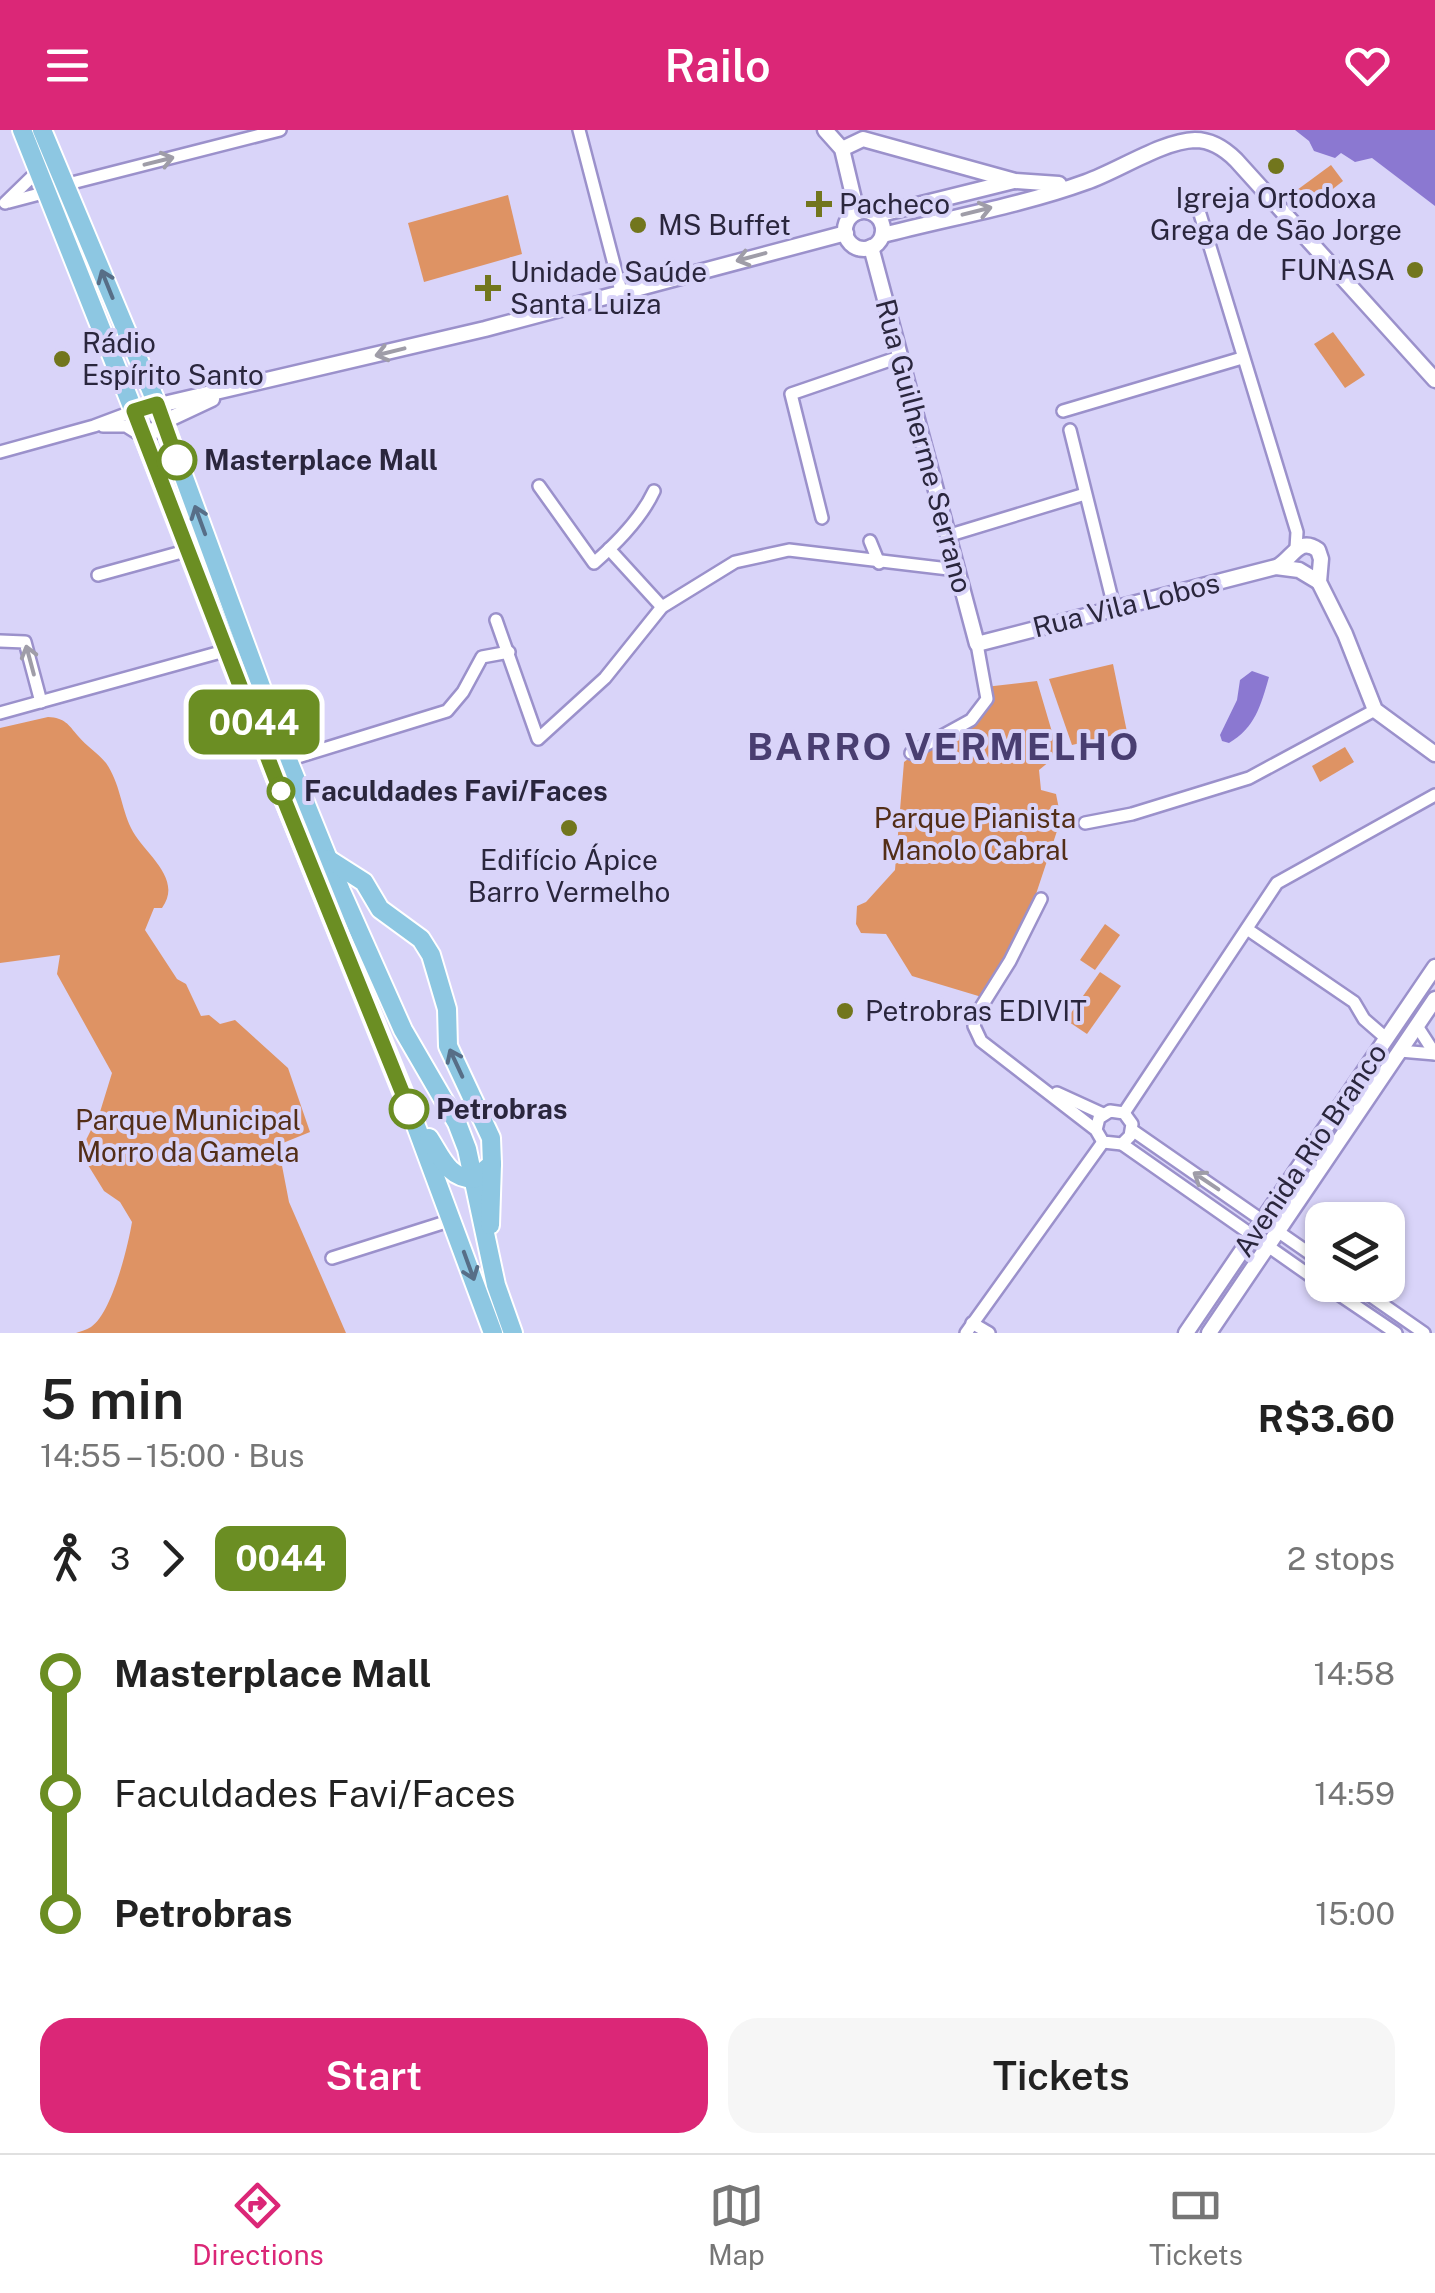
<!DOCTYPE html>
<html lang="en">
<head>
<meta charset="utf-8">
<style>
	body { margin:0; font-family:"Public Sans",sans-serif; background:#f6f6f6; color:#222; height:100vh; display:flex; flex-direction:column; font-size:38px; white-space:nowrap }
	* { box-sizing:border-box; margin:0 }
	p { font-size:32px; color:#767676 }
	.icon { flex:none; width:55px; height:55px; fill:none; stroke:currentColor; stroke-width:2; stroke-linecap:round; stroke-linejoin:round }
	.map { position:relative; height:1203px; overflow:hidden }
	.drawer { display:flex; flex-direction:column; background:#fff; flex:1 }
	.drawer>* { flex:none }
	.badge { padding:0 20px; border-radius:15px; font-size:35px; line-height:65px }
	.buttons { position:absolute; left:1305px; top:1072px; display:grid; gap:20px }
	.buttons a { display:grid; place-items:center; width:100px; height:100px; border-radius:20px; background:#fff; box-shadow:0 2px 8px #0004; font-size:50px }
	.map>.badge { position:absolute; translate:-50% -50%; box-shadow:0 0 0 5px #fff }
	.legs { display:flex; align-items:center; gap:15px; height:110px; padding:0 40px; font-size:32px }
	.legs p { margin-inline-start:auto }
	.summary { display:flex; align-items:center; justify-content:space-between; height:170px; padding:0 40px }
	h1 { font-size:55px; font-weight:600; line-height:75px }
	.action { display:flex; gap:20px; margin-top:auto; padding:20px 40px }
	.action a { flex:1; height:115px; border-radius:30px; background:#db2777; color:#fff; font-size:40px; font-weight:600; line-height:115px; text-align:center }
	.action a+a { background:#f6f6f6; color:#222 }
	ul { padding:0 40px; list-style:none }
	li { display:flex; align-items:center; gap:35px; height:120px; font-size:38px }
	li i { display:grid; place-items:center; width:15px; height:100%; margin:0 12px; background:currentColor }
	li i::after { content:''; width:25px; height:25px; margin:-12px; border:8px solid; border-radius:50%; background:#fff }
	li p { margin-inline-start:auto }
	li:first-child i { background:linear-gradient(#0000 50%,currentColor 0) }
	li:last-child i { background:linear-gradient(currentColor 50%,#0000 0) }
	header { display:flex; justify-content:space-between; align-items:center; height:130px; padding:0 40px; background:#db2777; color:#fff; font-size:45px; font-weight:600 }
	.tabs { display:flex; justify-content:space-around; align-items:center; height:140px; border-top:2px solid #e0e0e0; background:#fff; font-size:28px; color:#767676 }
	.tabs a { display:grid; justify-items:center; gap:5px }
	.tabs .selected { color:#db2777 }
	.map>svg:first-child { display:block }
	.green { fill:#de9364 }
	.water { fill:#8b78d1 }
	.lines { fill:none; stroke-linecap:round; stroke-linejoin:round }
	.minor-casing { stroke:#9b91cb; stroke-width:16 }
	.tertiary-casing { stroke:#9b91cb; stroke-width:19 }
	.primary-casing { stroke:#fff; stroke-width:22 }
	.minor { stroke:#fff; stroke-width:11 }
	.tertiary { stroke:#fff; stroke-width:14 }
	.primary { stroke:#8dc7e2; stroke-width:18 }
	.oneway { stroke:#9f9da8 }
	.oneway2 { stroke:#576e87 }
	.line-1-casing { stroke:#fff; stroke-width:22 }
	.line-1 { stroke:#6b8e23; stroke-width:15 }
	.poi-dot { fill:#72761d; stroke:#d9d4f9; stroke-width:4 }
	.stop-1-dot { fill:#fff; stroke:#6b8e23; stroke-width:5 }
	.labels { text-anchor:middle; stroke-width:8; stroke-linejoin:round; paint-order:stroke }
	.poi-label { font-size:28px; fill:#2a263d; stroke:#d9d4f9; text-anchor:start }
	.street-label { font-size:28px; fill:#2a263d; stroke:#d9d4f9 }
	.stop-label { font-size:28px; font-weight:bold; fill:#2a263d; stroke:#d9d4f9; text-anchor:start }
	.park-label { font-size:28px; fill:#532e17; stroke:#d9d4f9 }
	.district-label { font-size:38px; font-weight:bold; letter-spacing:2.5px; fill:#493e71; stroke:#d9d4f9 }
</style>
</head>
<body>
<header><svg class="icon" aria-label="menu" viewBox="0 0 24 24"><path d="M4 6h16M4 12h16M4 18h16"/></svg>Railo<svg class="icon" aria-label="heart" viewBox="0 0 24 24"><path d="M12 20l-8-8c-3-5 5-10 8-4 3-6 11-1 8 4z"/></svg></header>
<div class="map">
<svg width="1435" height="1203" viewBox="0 0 1435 1203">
	<rect width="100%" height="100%" fill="#d9d4f9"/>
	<g class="green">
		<polygon points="1331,35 1343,51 1306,80 1293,63"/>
		<polygon points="508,65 522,124 424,152 408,93"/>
		<polygon points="1333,202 1365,245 1345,258 1314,214"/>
		<polygon points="1113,534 1127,602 1072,615 1049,549"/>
		<polygon points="1037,551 1057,619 1050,631 1039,640 1041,660 1056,664 1061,689 1035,767 985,868 912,846 886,804 861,803 856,794 857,776 866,772 895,740 904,632 978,579 985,557"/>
		<path d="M48,587C65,588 68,594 78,606C86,616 98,623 106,633C120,653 121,677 131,698C143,723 184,748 162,778H154L145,800L177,849L186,854L201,886L209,885L220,894L235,890L288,938L310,1002L278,1015L289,1072L346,1203H76C81,1201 86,1200 91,1197C112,1183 128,1116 132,1092L120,1072L104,1061L80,1022L100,982L112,943L57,844L60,825L0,833V598Z"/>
		<polygon points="1345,617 1354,632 1320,652 1312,636"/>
		<polygon points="1105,794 1120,805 1095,840 1080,830"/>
		<polygon points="1100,842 1121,856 1087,904 1066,890"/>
	</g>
	<g class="water">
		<polygon points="1295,0 1435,0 1435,76 1372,28 1355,32 1341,23 1335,28 1314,21 1309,11"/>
		<path d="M1252,541L1269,547C1261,575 1255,598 1229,613L1222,611L1220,605L1237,570L1240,550Z"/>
	</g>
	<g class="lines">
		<defs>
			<g id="minor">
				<polyline points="579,0 621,161"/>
				<polyline points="64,55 280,0"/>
				<polyline points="9,72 47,62"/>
				<polyline points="5,73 40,39"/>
				<polyline points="1200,84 1297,402 1296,418"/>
				<polyline points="1063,281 1242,228"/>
				<polyline points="103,296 126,296 142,306"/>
				<polyline points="1070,300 1114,477"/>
				<polyline points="0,322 94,296 134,281"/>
				<path d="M539,356L594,433C617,413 641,389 654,361"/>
				<polyline points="822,388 791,264 899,227"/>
				<polyline points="947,406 1085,364"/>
				<polyline points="870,411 879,433"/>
				<polyline points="609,419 662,477"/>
				<polyline points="98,445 189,420"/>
				<polyline points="496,490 538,609 605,548 662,477 735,432 789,420 957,440"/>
				<polyline points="0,511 25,512 41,572"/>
				<polyline points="0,583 228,520"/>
				<polyline points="911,623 971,590 987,569 977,514"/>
				<polyline points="288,630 447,581 463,562 482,527 509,522"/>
				<polyline points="1085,693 1132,684 1249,648 1375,580"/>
				<polyline points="1041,769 1010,831 978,882 974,896 981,911 1096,1000 1103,1012 1122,1014 1130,1006 1132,994 1124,983 1110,981 1099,988 1096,1000"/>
				<polyline points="1247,799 1354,872 1364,889 1387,909"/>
				<polyline points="1417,896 1435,924"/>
				<polyline points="1400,921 1435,924"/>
				<polyline points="1057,963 1103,984"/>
				<polyline points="1124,983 1277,753 1435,665"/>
				<polyline points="1132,1000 1322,1132"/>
				<polyline points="1122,1014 1322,1154"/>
				<polyline points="332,1128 452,1090"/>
				<polyline points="1325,1155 1396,1203"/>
				<polyline points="1355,1155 1424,1203"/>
				<polyline points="972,1193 989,1203"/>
				<polyline points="966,1203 1103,1012"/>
			</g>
			<g id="tertiary">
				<polyline points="825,0 842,19 857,82"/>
				<polyline points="842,19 863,9 1015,51 1059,54"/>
				<circle cx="864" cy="100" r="19"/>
				<polyline points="877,85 1014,51"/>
				<path d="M883,105C948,88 1023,75 1086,52C1118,41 1162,11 1195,10C1211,10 1226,20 1236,30L1435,250"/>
				<polyline points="871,117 977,514 1276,437 1299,440 1319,452"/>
				<polyline points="134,281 485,199 846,103"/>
				<polyline points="145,309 163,292 212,269"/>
				<path d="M1277,437C1293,428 1299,406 1318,420L1321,429L1319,452L1345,504L1375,580L1435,624"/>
				<polyline points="1186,1203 1435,837"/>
				<polyline points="1209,1203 1435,869"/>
			</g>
			<g id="primary">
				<polyline points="22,0 222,503 281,662 406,969 493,1203"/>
				<polyline points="42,0 157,274 288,630 341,761 403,900 457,993 467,1019 496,1155 513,1203"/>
				<path d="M328,729L364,752L380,779L421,809L431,825L447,879L448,916L491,1008L492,1034L474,1049C448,1048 442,1028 429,1008"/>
				<polyline points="490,1095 492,1034"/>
			</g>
		</defs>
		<use href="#minor" class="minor-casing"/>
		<use href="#tertiary" class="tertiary-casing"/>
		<use href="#primary" class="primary-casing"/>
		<use href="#minor" class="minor"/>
		<use href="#tertiary" class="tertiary"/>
		<use href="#primary" class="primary"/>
	</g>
	<defs><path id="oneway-shaft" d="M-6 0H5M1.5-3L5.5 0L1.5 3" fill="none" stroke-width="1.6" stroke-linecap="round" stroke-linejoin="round" transform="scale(2.5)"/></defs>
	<g class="oneway">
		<use href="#oneway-shaft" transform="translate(159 31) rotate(-14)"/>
		<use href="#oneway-shaft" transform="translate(977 81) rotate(-14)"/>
		<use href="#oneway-shaft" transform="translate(751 127) rotate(165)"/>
		<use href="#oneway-shaft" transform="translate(390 222) rotate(166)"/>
		<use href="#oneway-shaft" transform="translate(30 530) rotate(-105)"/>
		<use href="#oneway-shaft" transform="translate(1206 1051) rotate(-146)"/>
	</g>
	<g class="oneway2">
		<use href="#oneway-shaft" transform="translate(107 154) rotate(-112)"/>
		<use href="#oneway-shaft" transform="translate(200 390) rotate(-110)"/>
		<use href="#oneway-shaft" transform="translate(456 933) rotate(-115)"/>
		<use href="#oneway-shaft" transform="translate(469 1136) rotate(70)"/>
	</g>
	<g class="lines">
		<defs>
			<polyline id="line-1" points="177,330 157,274 134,281 281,662 409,979"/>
		</defs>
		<use href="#line-1" class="line-1-casing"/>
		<use href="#line-1" class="line-1"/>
	</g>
	<g class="poi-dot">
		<circle cx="1276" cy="36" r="10"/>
		<path d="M814 59h10v10h10v10h-10v10h-10v-10h-10v-10h10z"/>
		<circle cx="638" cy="95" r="10"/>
		<circle cx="1415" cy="140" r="10"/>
		<path d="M483 143h10v10h10v10h-10v10h-10v-10h-10v-10h10z"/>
		<circle cx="62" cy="229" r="10"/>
		<circle cx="569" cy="698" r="10"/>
		<circle cx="845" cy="881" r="10"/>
	</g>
	<g class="stop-1-dot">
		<circle cx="177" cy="330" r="18"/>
		<circle cx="281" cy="661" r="12"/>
		<circle cx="409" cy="979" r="18"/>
	</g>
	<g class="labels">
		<g class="poi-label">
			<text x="1276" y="78" text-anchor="middle">Igreja Ortodoxa<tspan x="1276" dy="32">Grega de São Jorge</tspan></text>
			<text x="839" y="84">Pacheco</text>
			<text x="658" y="105">MS Buffet</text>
			<text x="1395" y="150" text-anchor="end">FUNASA</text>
			<text x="510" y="152">Unidade Saúde<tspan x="510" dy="32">Santa Luiza</tspan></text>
			<text x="82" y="223">Rádio<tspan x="82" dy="32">Espírito Santo</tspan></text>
			<text x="569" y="740" text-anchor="middle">Edifício Ápice<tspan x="569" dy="32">Barro Vermelho</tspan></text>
			<text x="865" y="891">Petrobras EDIVIT</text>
		</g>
		<g class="street-label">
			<text transform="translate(924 316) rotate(75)" y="10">Rua Guilherme Serrano</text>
			<text transform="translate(1126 475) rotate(-14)" y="10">Rua Vila Lobos</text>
			<text transform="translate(1310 1020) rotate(-56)" y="10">Avenida Rio Branco</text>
		</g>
		<g class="stop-label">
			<text x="204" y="340">Masterplace Mall</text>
			<text x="304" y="671">Faculdades Favi/Faces</text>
			<text x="436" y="989">Petrobras</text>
		</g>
		<g class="park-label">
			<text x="975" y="698">Parque Pianista<tspan x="975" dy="32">Manolo Cabral</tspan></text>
			<text x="188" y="1000">Parque Municipal<tspan x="188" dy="32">Morro da Gamela</tspan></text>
		</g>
		<g class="district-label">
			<text x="944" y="630">BARRO VERMELHO</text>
		</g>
	</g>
</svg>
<div class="buttons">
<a><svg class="icon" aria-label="layers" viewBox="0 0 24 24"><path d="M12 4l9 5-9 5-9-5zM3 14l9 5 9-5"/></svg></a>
</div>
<b class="badge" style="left:254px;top:592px;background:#6b8e23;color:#fff">0044</b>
</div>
<section class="drawer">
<div class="summary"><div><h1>5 min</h1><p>14:55 – 15:00 · Bus</p></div><b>R$3.60</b></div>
<div class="legs"><svg class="icon" aria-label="walk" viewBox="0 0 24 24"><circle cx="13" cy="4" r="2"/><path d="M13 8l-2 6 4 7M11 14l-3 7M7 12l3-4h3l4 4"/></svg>3<svg class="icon" aria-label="forward" viewBox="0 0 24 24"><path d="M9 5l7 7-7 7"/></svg><b class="badge" style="background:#6b8e23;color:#fff">0044</b><p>2 stops</p></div>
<ul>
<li><i style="color:#6b8e23"></i><b>Masterplace Mall</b><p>14:58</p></li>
<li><i style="color:#6b8e23"></i><span>Faculdades Favi/Faces</span><p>14:59</p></li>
<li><i style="color:#6b8e23"></i><b>Petrobras</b><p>15:00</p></li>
</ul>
<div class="action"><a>Start</a><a>Tickets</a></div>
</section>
<nav class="tabs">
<a class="selected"><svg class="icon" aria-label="directions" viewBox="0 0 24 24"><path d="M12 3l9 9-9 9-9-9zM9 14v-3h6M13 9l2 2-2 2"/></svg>Directions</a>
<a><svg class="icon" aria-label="map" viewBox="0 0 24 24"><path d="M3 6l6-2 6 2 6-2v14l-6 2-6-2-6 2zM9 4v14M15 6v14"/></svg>Map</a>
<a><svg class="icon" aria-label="tickets" viewBox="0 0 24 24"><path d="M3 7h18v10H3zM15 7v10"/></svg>Tickets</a>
</nav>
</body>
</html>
